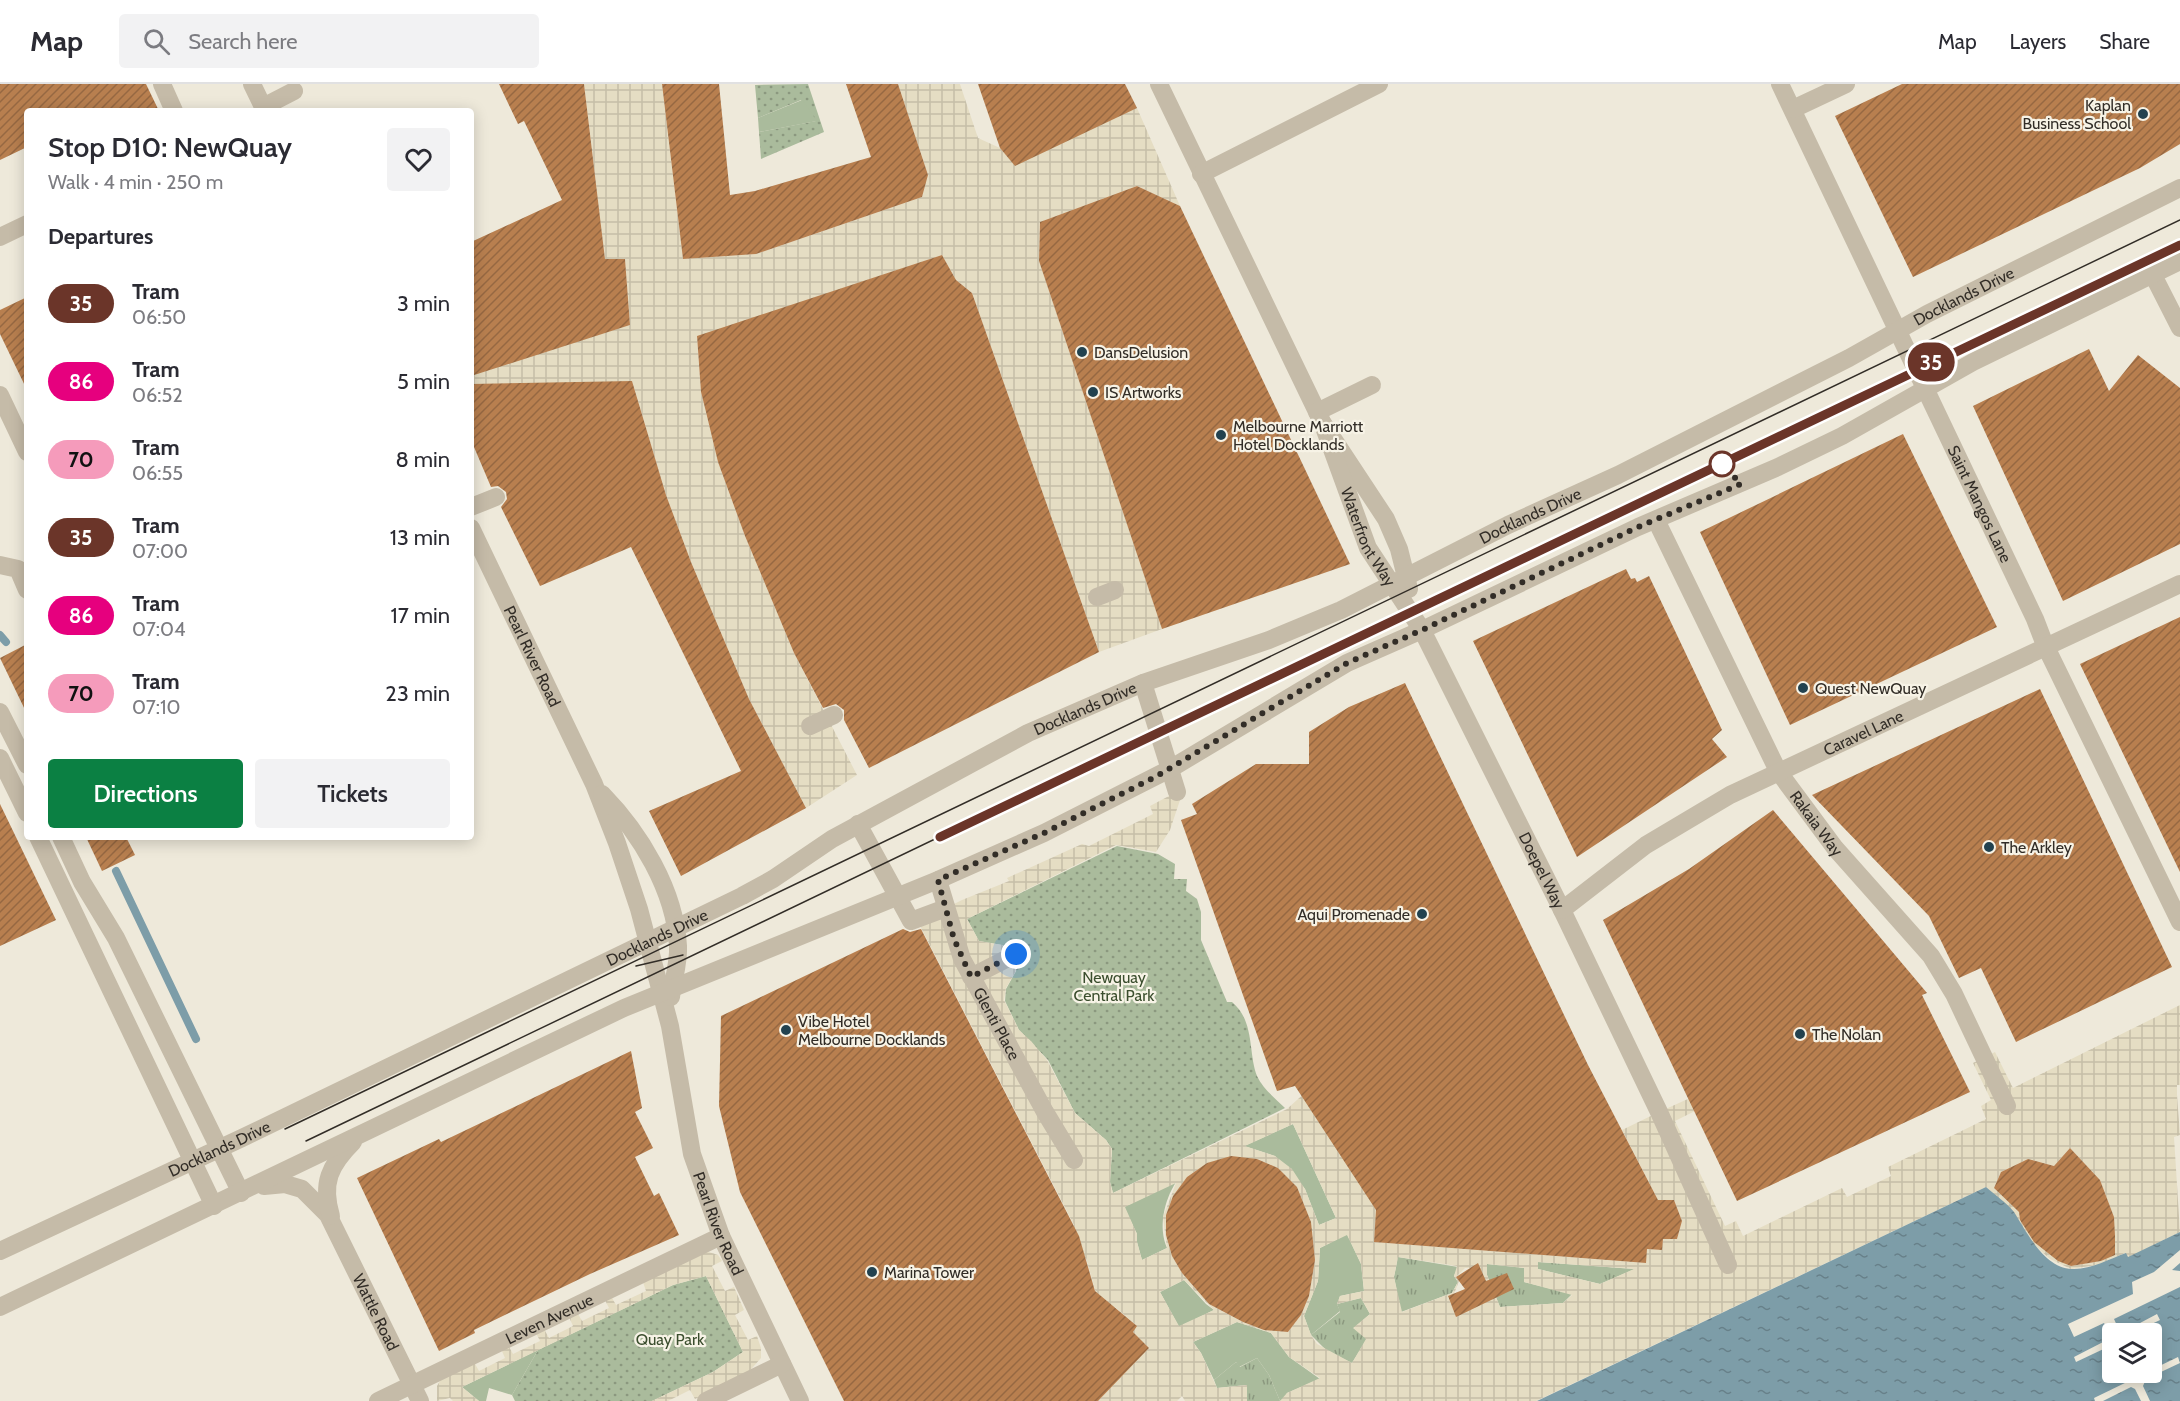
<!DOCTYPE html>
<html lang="en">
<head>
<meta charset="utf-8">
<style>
	body { margin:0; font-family:Cabin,sans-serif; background:#f2f2f3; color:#2b2b33; height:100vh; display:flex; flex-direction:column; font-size:22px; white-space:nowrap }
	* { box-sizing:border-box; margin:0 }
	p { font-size:20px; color:#7c7c81 }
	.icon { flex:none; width:33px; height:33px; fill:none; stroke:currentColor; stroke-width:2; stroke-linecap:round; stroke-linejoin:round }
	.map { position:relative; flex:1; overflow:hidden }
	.panel { position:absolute; left:24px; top:24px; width:450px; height:732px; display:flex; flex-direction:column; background:#fff; border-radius:6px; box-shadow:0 3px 15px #0003 }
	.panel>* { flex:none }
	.badge { padding:0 12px; border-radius:20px; font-size:21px; line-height:39px }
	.buttons { position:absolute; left:2102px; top:1239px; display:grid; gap:12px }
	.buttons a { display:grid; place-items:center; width:60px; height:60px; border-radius:6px; background:#fff; box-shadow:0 3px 15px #0003; font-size:30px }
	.you { position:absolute; width:30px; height:30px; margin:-15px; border:4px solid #fff; border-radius:50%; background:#1a73e8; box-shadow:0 0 0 9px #1a73e833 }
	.map>.badge { position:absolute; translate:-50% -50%; box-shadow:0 0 0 3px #fff }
	h2 { padding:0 24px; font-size:22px; line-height:54px }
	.round { display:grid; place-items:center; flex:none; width:63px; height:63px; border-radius:6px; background:#f2f2f3 }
	.headline { display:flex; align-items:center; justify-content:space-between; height:102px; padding:0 24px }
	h1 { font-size:28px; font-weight:600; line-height:45px }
	.action { display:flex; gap:12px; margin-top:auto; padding:12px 24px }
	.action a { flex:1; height:69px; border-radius:6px; background:#0b8043; color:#fff; font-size:24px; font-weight:600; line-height:69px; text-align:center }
	.action a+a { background:#f2f2f3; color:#2b2b33 }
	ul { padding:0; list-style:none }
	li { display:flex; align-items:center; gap:18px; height:78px; padding:0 24px }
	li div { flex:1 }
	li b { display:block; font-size:22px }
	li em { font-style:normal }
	li .badge { min-width:66px; font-weight:700; text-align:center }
	header { display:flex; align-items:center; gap:36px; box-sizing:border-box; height:84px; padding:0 30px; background:#fff; border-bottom:2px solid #e1e1e2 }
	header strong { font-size:28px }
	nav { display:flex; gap:33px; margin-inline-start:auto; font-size:21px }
	.search { width:420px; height:54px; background:#f2f2f3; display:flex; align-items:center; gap:15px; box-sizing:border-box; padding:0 21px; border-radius:6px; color:#7c7c81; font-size:22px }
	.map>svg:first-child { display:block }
	.grass { fill:url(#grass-tufts) }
	.park { fill:url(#park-dots) }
	.garden { fill:#aabb9c }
	.plaza { fill:url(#plaza-grid); fill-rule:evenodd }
	.water { fill:url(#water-ripples); fill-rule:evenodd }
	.pier { fill:#eee9da }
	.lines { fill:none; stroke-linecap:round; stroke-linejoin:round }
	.stream { stroke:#7d9da8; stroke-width:8 }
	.building { fill:url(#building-hatch) }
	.minor { stroke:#c5bba8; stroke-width:18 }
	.tram { stroke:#322d27; stroke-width:1.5 }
	.line-casing { stroke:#fff; stroke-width:14 }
	.line { stroke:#6b3529; stroke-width:9 }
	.walk { stroke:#322d27; stroke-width:6; stroke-dasharray:0 10.8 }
	.poi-dot { fill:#22424f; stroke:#f7f3e6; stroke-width:2 }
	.stop-dot { fill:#fff; stroke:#6b3529; stroke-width:3 }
	.labels { text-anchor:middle; stroke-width:4.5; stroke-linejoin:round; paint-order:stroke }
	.poi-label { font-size:16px; fill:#322d27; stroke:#f7f3e6; text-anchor:start }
	.street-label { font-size:16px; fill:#322d27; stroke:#f7f3e6 }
	.park-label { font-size:16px; fill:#3b4e2e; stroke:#f7f3e6 }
</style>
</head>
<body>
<header>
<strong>Map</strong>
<div class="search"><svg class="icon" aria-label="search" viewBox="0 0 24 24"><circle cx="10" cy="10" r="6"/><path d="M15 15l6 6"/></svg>Search here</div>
<nav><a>Map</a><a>Layers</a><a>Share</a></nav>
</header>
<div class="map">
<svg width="2180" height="1317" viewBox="0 0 2180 1317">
	<defs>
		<pattern id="grass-tufts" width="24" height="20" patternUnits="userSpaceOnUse" patternTransform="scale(1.5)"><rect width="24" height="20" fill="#aabb9c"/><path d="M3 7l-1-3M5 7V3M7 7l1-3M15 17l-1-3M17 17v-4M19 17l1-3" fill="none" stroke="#8b987f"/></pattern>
		<pattern id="park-dots" width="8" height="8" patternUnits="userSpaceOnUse" patternTransform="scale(1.5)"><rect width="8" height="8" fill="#aabb9c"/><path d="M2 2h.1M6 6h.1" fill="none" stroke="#8b987f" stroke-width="1.8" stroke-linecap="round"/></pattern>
		<pattern id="plaza-grid" width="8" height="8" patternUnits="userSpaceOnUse" patternTransform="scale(1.5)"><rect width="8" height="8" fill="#e5ddc3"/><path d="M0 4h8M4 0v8" fill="none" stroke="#c5bea8"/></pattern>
		<pattern id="water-ripples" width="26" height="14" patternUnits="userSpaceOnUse" patternTransform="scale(1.5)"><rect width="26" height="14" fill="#7d9da8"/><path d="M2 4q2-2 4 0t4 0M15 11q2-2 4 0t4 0" fill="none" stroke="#678089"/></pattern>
		<pattern id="building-hatch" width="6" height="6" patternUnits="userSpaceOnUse" patternTransform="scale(1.5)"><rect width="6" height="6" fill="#b87f4f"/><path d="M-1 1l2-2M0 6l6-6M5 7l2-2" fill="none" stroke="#966842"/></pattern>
	</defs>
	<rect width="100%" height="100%" fill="#eee9da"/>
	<g class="grass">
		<polygon points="1398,1173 1458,1183 1454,1192 1458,1198 1452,1209 1401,1228 1394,1193"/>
		<polygon points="1538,1178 1635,1185 1600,1200 1538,1185"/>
		<polygon points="1487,1180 1525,1184 1524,1198 1572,1210 1563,1219 1500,1223 1487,1191"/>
		<polygon points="1361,1214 1370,1230 1354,1244 1367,1255 1352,1279 1327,1267 1311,1251 1340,1228 1337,1220"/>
		<polygon points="1257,1274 1269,1291 1280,1317 1247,1317 1246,1301 1217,1304 1214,1296 1236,1278 1240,1283"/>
	</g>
	<g class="park">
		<polygon points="808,0 824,48 761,75 759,48 816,37 801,16 758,34 755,1"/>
		<path d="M1117,762L1158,770L1175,780L1174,795H1187L1186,807L1197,815L1201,828V856L1227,918H1232C1255,937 1248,969 1257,992C1263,1005 1275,1014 1285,1024L1113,1109L1110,1098L1112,1065L1106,1056L1075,1029L1048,976L1019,946L1005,917L1006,905L1016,887L1014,869L1002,861L979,857L967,835Z"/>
		<polygon points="706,1192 743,1268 713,1288 652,1317 515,1317 512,1311 538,1266 673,1201"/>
	</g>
	<g class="garden">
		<polygon points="802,16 817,37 759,48 758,34"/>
		<polygon points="1293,1040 1336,1134 1319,1141 1305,1105 1275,1072 1244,1062"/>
		<path d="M1176,1098C1164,1117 1158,1143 1167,1164L1142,1176L1137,1158V1150L1124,1123Z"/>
		<polygon points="1347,1150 1361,1180 1364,1207 1340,1212 1337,1220 1340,1227 1311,1251 1304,1232 1318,1197 1320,1164"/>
		<polygon points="1184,1196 1206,1220 1214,1226 1179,1243 1160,1208"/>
		<polygon points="1237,1238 1271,1249 1289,1273 1320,1295 1287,1309 1285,1314 1280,1317 1269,1291 1257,1274 1239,1283 1236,1278 1214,1296 1201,1269 1193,1258"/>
		<polygon points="538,1266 512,1311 489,1304 486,1317 479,1317 462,1303"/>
	</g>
	<g class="plaza">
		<polygon points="584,0 662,0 683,175 756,170 922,113 928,91 898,0 960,0 978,54 1000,64 1007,72 1137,24 1180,122 1137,102 1040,138 1039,177 1162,545 1099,568 972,209 956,196 942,171 697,253 701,308 706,328 718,378 745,452 794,569 857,691 806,724 749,615 691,478 666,411 632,297 471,330 471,290 630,241 625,175 605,175"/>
		<path d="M1184,704L1170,746L1156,768L1116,761L967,835L979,857L1002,861L1010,866L1017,880L1016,887L1006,904L1004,916L1019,946L1031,957L1047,976L1075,1029L1106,1056L1112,1065L1110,1098L1113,1109L1287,1025L1308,1006L1379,1095L1374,1158L1645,1179L1647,1165L1661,1166L1663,1155H1677L1682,1137L1674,1116H1658L1622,1046L1659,1028L1690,1014L1695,1027L1675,1037L1725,1142L1736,1137L1743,1152L1842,1104L1847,1113L1891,1092L1888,1083L1986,1035L1981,1022L1991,1016L1973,979L1995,968L2013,1004L2180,921V1001H2177V1011L2180,1051L2174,1053L2180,1148L2127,1174L2125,1169L2097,1181L2071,1185L2050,1175L2032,1159L2014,1129L1986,1103L1536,1317H1280L1287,1309L1320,1294L1289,1273L1271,1249L1237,1238L1193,1258L1201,1269L1217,1304L1247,1301V1317H1185L1182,1312L1177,1317H1098L1149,1264L1133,1248L1136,1241L1115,1223L1103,1234L1086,1174L1062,1182L1074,1141L918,838L962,816L1009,797L1007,794L1082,760L1089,762L1153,730L1150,722ZM1293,1040L1336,1134L1319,1141L1305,1105L1292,1085L1275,1072L1245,1062ZM2070,1064L2100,1096L2114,1133V1171L2101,1177L2071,1182L2058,1177L2034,1158L2020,1136L2019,1128L1994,1104L2001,1088L2028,1075L2054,1082ZM1257,1075L1278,1084L1297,1103L1311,1138L1315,1176L1309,1212L1301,1231L1288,1248L1264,1246L1243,1238L1209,1220L1182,1189L1172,1172L1166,1151V1131L1173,1112L1187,1093L1207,1079ZM1176,1099L1163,1133L1167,1164L1142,1176L1137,1158V1150L1125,1123ZM1347,1151L1361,1180L1364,1207L1340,1212L1337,1220L1361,1214L1370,1230L1353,1244L1366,1255L1352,1279L1317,1260L1311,1251L1304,1232L1318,1197L1320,1164ZM1398,1173L1457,1182L1454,1192L1458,1198L1452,1209L1402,1228L1394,1193ZM1538,1178L1634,1185L1600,1200L1538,1185ZM1487,1180L1524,1184V1198L1572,1211L1563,1219L1500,1223L1487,1191ZM1465,1184H1473L1456,1232L1448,1213L1454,1210L1459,1197L1456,1193ZM1184,1196L1214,1226L1179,1242L1160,1208Z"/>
		<polygon points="706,1167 718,1171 722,1177 712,1182 725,1207 734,1203 744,1226 735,1231 748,1256 757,1252 761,1264 761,1274 746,1291 695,1315 690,1306 668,1317 652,1317 713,1288 743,1268 706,1192 673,1201 462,1303 479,1317 453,1317 450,1314 437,1317 437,1302 441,1295 474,1278 479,1287 505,1274 501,1265 508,1261 513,1270 540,1257 536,1249 544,1245 549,1254 573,1242 569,1233 577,1228 582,1237 609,1224 605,1216 611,1212 616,1221 646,1207 643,1198"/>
	</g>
	<path class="water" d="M1986,1103C1995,1111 2007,1119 2014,1128C2026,1147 2044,1184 2072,1185C2090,1186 2109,1175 2126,1169L2128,1173L2180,1148V1317H1537ZM2112,1250H2151V1288H2112Z"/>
	<g class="pier">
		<polygon points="2180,1166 2180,1179 2172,1186 2180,1187 2180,1203 2114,1235 2119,1246 2123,1248 2157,1230 2160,1236 2133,1249 2112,1250 2112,1261 2076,1278 2074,1273 2107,1256 2110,1251 2104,1239 2074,1253 2068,1240 2133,1210 2132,1198 2154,1188"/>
		<polygon points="2178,1273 2180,1279 2146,1295 2143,1302 2150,1317 2141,1317 2135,1305 2131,1303 2103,1317 2095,1317 2094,1314 2129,1297 2128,1289 2151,1288 2151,1286"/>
	</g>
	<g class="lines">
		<g class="stream">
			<polyline points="0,551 6,558"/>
			<polyline points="116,787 196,955"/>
		</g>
	</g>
	<g class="building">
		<polygon points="0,0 146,0 159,27 27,27 27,63 0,76"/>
		<polygon points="499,0 584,0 605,175 625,175 630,241 471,292 471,158 562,116 524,37 518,40"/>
		<polygon points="662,0 719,0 730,111 755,107 871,73 846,0 898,0 928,91 922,113 756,170 683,175"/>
		<polygon points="978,0 1125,0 1137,24 1015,82 1000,64"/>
		<polygon points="1902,0 2180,0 2180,60 2140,84 1913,193 1835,32"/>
		<polygon points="1137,102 1180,122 1350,480 1162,545 1039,177 1040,138"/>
		<polygon points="942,171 956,196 972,209 1099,568 869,684 844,636 844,626 836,620 823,624 794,569 745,452 718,378 706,328 701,308 697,252"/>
		<polygon points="27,213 27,306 0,250 0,226"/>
		<polygon points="2089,265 2109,307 2138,271 2180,304 2180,460 2063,517 1973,322"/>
		<polygon points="632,297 666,411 691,478 749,615 806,724 681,792 649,727 741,687 631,463 540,502 501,423 507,415 506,408 498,402 491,403 471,356 471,300"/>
		<polygon points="1903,350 1997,543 1790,641 1700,448"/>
		<polygon points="1626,485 1631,495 1635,494 1637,498 1649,492 1722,646 1712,655 1727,673 1577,773 1473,557"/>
		<polygon points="2180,533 2180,788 2080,580"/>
		<polygon points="27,560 27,630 0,574"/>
		<polygon points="1405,599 1588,981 1658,1116 1674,1116 1682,1137 1677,1155 1663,1155 1662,1166 1647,1165 1646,1179 1374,1158 1376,1126 1295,1002 1277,1007 1181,736 1197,730 1192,720 1256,680 1309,680 1309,648 1349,623"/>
		<polygon points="2040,605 2172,883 2016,958 1981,884 1959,894 1929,832 1812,711"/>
		<polygon points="0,720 56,836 0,862"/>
		<polygon points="1773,726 1927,909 1922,911 1970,1008 1737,1117 1603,836 1689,785"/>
		<polygon points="86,753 126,753 135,771 102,787"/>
		<polygon points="903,845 910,848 921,845 1079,1152 1095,1207 1137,1242 1133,1248 1149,1264 1098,1317 844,1317 740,1108 719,1022 721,932"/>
		<polygon points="631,967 642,1024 635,1028 653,1064 635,1073 654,1112 659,1109 679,1151 590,1190 474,1246 475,1249 439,1267 357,1094 439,1055 441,1058"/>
		<polygon points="2070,1064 2100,1096 2114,1133 2115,1152 2115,1171 2101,1177 2071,1182 2058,1177 2034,1158 2020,1136 2019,1128 1994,1104 2001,1088 2028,1075 2054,1082"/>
		<polygon points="1231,1072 1257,1075 1278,1084 1297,1103 1311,1138 1315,1176 1309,1212 1301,1231 1288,1248 1264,1246 1243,1238 1209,1220 1182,1189 1172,1172 1166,1151 1166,1131 1173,1112 1187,1093 1207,1079"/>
		<polygon points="1478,1179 1486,1197 1507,1189 1514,1205 1456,1233 1448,1212 1465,1205 1456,1193"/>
	</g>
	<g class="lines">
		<g class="minor">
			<polyline points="162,0 174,27"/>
			<polyline points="252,0 265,27"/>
			<polyline points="1159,0 1322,338 1386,435 1399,465 1409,505"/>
			<path id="s1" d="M1780,0L2035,535L2045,561L2180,838"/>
			<polyline points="263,23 294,7"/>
			<polyline points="1793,25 1846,0"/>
			<polyline points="1201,90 1379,0"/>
			<polyline points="0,153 27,140"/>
			<polyline points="2153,191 2180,244"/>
			<polyline points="0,311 27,368"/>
			<polyline points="1317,328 1372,301"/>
			<path id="s2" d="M1322,338L1368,464L1422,546L1562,826L1659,1028L1728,1181"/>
			<polyline points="471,423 496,413"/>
			<path id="s3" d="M1656,436L1778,687L1835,764L1931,872L1954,910L2007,1022"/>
			<path id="s4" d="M471,444L594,700L617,759L639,825L670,942L692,1070L721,1152L800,1317"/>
			<polyline points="0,481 18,485 27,506"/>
			<polyline points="1097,513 1115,506"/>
			<polyline points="1143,599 1177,708"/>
			<polyline points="0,628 27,681"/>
			<polyline points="810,642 834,631"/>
			<polyline points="0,674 27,729"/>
			<path d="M602,710C640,749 675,806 678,862C679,879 673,896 671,913"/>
			<polyline points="858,740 911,837 946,824"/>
			<polyline points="38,753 214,1122"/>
			<polyline points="61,753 82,798 116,854 241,1109"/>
			<path id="s5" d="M938,796L962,875L1045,1028L1074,1076"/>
			<path id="s6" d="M1562,826L1646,761L1730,711L2180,500"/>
			<polyline points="971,893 1016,870"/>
			<path id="s7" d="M264,1102L285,1100L302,1105L328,1131L420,1317"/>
			<path d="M331,1132C321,1099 330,1081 353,1058"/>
			<path id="s8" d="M0,1167L242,1054L742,812L773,795L832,755L1028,649L1143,599L1269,556L1341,526L1508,441L1618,391L1849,274L1927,230L2180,104"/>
			<polyline points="0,1223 624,924 938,796 1044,749 1170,685 1347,579 1422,546 1638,443 1778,383 1842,352 1973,278 2180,177"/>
			<path id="s9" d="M378,1317L721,1152"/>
			<polyline points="706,1317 782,1280"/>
		</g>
		<g class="tram">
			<polyline points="636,882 683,871"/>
			<polyline points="285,1045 2180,136"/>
			<polyline points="306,1057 1410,527 2180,161"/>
		</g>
	</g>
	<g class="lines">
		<defs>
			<polyline id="line" points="940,753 2180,161"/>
		</defs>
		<use href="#line" class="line-casing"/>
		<use href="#line" class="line"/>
		<polyline class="walk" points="1016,870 971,893 954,855 938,796 1044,749 1157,692 1347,579 1422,546 1638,443 1741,400 1722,380"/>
	</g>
	<g class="poi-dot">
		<circle cx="2143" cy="30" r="6"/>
		<circle cx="1082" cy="268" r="6"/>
		<circle cx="1093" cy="308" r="6"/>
		<circle cx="1221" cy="351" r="6"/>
		<circle cx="1803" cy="604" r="6"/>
		<circle cx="1989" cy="763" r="6"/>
		<circle cx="1422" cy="830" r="6"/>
		<circle cx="786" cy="946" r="6"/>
		<circle cx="1800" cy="950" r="6"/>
		<circle cx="872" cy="1188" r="6"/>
	</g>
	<circle class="stop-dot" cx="1722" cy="380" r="12"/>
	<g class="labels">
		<g class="poi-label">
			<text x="2131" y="27" text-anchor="end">Kaplan<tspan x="2131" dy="18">Business School</tspan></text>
			<text x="1094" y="274">DansDelusion</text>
			<text x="1105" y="314">IS Artworks</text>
			<text x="1233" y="348">Melbourne Marriott<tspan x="1233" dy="18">Hotel Docklands</tspan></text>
			<text x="1815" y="610">Quest NewQuay</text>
			<text x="2001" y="769">The Arkley</text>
			<text x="1410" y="836" text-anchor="end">Aqui Promenade</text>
			<text x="798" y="943">Vibe Hotel<tspan x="798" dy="18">Melbourne Docklands</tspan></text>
			<text x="1812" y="956">The Nolan</text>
			<text x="884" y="1194">Marina Tower</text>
		</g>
		<g class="street-label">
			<text dy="6" stroke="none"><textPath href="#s8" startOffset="2186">Docklands Drive</textPath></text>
			<text dy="6" stroke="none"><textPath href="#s1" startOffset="465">Saint Mangos Lane</textPath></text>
			<text dy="6" stroke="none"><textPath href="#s8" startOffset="1700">Docklands Drive</textPath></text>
			<text dy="6" stroke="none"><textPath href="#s2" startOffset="124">Waterfront Way</textPath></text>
			<text dy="6" stroke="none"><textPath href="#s4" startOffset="142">Pearl River Road</textPath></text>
			<text dy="6" stroke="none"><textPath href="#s8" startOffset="1214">Docklands Drive</textPath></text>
			<text dy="6" stroke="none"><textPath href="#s6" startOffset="351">Caravel Lane</textPath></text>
			<text dy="6" stroke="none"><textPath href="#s3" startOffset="344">Rakaia Way</textPath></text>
			<text dy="6" stroke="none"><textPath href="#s2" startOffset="501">Doepel Way</textPath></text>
			<text dy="6" stroke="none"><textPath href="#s8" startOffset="728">Docklands Drive</textPath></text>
			<text dy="6" stroke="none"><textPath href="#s5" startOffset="156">Glenti Place</textPath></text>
			<text dy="6" stroke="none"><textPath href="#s8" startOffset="242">Docklands Drive</textPath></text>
			<text dy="6" stroke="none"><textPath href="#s4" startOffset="742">Pearl River Road</textPath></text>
			<text dy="6" stroke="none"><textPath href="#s7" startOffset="184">Wattle Road</textPath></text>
			<text dy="6" stroke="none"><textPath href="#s9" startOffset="190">Leven Avenue</textPath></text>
		</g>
		<g class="park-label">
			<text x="1114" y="899">Newquay<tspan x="1114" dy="18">Central Park</tspan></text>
			<text x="670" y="1261">Quay Park</text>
		</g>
	</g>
</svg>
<div class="buttons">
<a><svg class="icon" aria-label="layers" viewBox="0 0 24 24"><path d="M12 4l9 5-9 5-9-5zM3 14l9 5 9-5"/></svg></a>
</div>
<div class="you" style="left:1016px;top:870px"></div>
<b class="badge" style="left:1931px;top:278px;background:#6b3529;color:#fff">35</b>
<section class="panel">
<div class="headline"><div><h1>Stop D10: NewQuay</h1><p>Walk · 4 min · 250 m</p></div><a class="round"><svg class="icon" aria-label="heart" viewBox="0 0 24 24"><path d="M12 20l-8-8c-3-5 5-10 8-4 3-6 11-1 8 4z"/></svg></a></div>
<h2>Departures</h2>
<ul>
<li><span class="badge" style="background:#6b3529;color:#fff">35</span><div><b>Tram</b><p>06:50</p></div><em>3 min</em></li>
<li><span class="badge" style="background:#e6007e;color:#fff">86</span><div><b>Tram</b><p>06:52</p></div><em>5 min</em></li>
<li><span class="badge" style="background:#f59bbb;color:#111">70</span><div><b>Tram</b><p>06:55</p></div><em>8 min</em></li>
<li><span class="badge" style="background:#6b3529;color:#fff">35</span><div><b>Tram</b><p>07:00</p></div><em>13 min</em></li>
<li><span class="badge" style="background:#e6007e;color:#fff">86</span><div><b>Tram</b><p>07:04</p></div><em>17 min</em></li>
<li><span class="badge" style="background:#f59bbb;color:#111">70</span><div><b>Tram</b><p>07:10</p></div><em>23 min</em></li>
</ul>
<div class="action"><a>Directions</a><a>Tickets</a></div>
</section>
</div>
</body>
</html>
